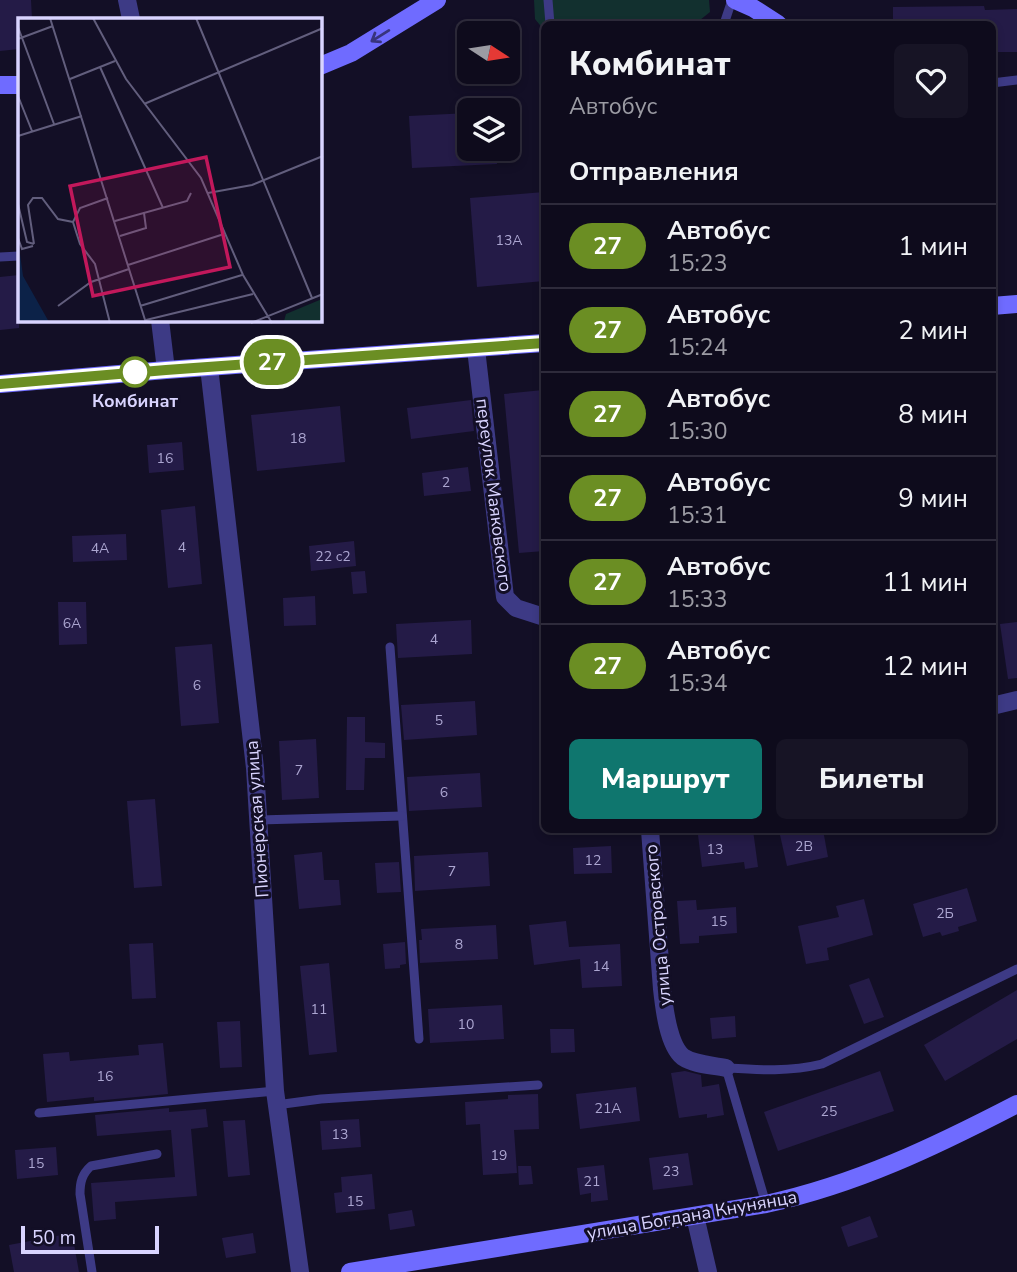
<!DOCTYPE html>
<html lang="ru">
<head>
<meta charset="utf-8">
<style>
	body { margin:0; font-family:"Nunito Sans",sans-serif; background:#171425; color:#f1f3f6; height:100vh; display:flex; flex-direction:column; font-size:26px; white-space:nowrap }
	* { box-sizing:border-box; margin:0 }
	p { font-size:23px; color:#9b9ba3 }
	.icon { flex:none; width:38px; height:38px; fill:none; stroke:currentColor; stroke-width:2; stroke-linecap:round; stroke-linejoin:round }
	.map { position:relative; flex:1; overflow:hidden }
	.sheet { position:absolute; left:541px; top:21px; width:455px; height:812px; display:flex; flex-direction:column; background:#0e0b1c; border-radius:10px; box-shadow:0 4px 10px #0003,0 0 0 2px #2e2b3b }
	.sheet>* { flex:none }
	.badge { padding:0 14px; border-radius:23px; font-size:24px; line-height:46px }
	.needle { width:46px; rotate:102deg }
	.buttons { position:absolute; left:457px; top:21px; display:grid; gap:14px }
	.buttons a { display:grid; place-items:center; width:63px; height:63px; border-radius:10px; background:#0e0b1c; box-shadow:0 4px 10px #0003,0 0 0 2px #2e2b3b; font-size:35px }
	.scale { position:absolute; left:21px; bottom:18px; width:138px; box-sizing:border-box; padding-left:7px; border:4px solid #d9d4ff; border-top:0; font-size:19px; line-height:24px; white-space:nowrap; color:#d9d4ff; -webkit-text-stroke:5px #130f26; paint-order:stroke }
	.map>.badge { position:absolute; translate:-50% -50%; box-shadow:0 0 0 4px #fff }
	h2 { padding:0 28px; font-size:26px; line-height:63px }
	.round { display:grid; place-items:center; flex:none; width:74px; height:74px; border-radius:10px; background:#171425 }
	.overview { display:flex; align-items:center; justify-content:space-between; height:119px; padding:0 28px }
	h1 { font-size:33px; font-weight:800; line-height:52px }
	.button { display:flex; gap:14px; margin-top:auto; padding:14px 28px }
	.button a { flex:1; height:80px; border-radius:10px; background:#0f766e; color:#fff; font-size:28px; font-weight:800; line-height:80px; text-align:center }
	.button a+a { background:#171425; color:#f1f3f6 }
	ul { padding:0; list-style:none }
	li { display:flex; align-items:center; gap:21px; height:84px; padding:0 28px; border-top:2px solid #2e2b3b }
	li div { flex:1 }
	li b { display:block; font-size:26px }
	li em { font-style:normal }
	li .badge { min-width:77px; font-weight:700; text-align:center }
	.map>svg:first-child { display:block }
	.green { fill:#12302f }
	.building { fill:#241b47 }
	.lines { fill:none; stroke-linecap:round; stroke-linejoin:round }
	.lane { stroke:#3d3a85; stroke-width:9 }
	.street { stroke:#3d3a85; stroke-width:18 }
	.secondary { stroke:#6f6bff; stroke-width:18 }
	.oneway { stroke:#38347d }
	.line-casing { stroke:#fff; stroke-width:16 }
	.line { stroke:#6b8e23; stroke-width:10 }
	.stop-dot { fill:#fff; stroke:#6b8e23; stroke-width:3.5 }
	.labels { text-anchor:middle; stroke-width:6; stroke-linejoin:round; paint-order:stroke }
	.number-label { font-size:14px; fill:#aca6d1 }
	.stop-label { font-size:18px; font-weight:bold; fill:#d9d4ff; stroke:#130f26 }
	.street-label { font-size:18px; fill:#d9d4ff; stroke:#130f26 }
	.inset-road { fill:none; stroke:#625e7d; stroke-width:2 }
	.view { fill:#c2185b; fill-opacity:0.15; stroke:#c2185b; stroke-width:3.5 }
	.inset-edge { fill:none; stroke:#d9d4ff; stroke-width:3.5 }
</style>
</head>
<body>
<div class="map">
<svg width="1017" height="1272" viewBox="0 0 1017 1272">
	<rect width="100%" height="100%" fill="#130f26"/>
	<polygon class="green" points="534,0 709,0 710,12 700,20 637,24 544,24 544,30 535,19"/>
	<g class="building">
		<polygon points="0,0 31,0 32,19 19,19 19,49 0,51"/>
		<polygon points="984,6 985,10 1017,9 1017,52 992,52 992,24 893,24 893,7"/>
		<polygon points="469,113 469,149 496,149 497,164 412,168 409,116"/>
		<polygon points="544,192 544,281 477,287 470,198"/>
		<polygon points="19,275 19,328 0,330 0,277"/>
		<polygon points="543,390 544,551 519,553 504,394"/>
		<polygon points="471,400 474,431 411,439 407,408"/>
		<polygon points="340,406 345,462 257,471 251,415"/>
		<polygon points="182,442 184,470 149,473 147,445"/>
		<polygon points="468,467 471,491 424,496 422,473"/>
		<polygon points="195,506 202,584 168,588 161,510"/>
		<polygon points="126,534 127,560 73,562 72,536"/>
		<polygon points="354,541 356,566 311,571 309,546"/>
		<polygon points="365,571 367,593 353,594 351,572"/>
		<polygon points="315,596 316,625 284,626 283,598"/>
		<polygon points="58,602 86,602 87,644 59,645"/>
		<polygon points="471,620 472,654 398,658 396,624"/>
		<polygon points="1017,622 1017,678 1008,679 1000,624"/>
		<polygon points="212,644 219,723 181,726 175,647"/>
		<polygon points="475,701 477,735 404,740 401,705"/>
		<polygon points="347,717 365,717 365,742 385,743 385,758 365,758 364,790 346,790"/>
		<polygon points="316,739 319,798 282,800 279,741"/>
		<polygon points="480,773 482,807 409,811 407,777"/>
		<polygon points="155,799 162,886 134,888 127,801"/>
		<polygon points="738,830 753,830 758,867 745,869 744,862 702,867 698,835"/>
		<polygon points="806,830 823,830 828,857 787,866 780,835"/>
		<polygon points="611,846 612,873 574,874 573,848"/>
		<polygon points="322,852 324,880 339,880 341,905 299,909 294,855"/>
		<polygon points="488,852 490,886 415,891 414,856"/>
		<polygon points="399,862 401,892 377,893 375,863"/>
		<polygon points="967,888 977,921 958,927 959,931 942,936 940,932 923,937 913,904"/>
		<polygon points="864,899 873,935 827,948 829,960 806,964 798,926 839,917 836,906"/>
		<polygon points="696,900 697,910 736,907 737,933 699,936 699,943 680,944 677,901"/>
		<polygon points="566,921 569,947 620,944 622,986 582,988 580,959 534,965 529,925"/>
		<polygon points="496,925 498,959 420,963 419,940 422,940 421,929"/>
		<polygon points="405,942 406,964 400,965 400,968 385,969 383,944"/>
		<polygon points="153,943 156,998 132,999 129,944"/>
		<polygon points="329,963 337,1052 309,1055 300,966"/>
		<polygon points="869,978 884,1017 864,1024 849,985"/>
		<polygon points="1017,990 1017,1039 945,1081 924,1045"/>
		<polygon points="502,1005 504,1039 430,1043 428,1009"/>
		<polygon points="735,1016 736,1037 712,1039 710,1018"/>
		<polygon points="240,1021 242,1067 220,1068 217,1022"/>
		<polygon points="550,1029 574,1029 575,1052 551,1053"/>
		<polygon points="163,1043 168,1094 94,1101 94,1097 47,1102 43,1054 69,1052 70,1061 139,1055 138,1045"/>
		<polygon points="685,1071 701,1075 702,1087 719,1084 724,1115 707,1118 707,1114 679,1118 671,1073"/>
		<polygon points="880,1071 894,1111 778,1151 764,1112"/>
		<polygon points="636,1087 640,1121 580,1129 576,1094"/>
		<polygon points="538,1094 539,1129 514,1130 517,1173 483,1175 480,1124 466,1125 465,1102 508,1099 508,1095"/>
		<polygon points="169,1108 169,1112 206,1109 208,1127 191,1129 197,1196 115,1202 116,1219 94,1221 91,1183 175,1177 171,1130 97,1136 95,1115"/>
		<polygon points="359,1119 361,1147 322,1150 320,1121"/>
		<polygon points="245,1120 250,1175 228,1177 223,1121"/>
		<polygon points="56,1147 58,1175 17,1179 15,1150"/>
		<polygon points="688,1153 693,1185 653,1190 649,1158"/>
		<polygon points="604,1165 608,1200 591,1202 591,1193 580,1195 577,1168"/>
		<polygon points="518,1166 531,1166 533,1184 519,1185"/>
		<polygon points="372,1174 375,1209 336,1213 334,1193 342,1192 341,1177"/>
		<polygon points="412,1210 415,1226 390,1230 388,1214"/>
		<polygon points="870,1216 878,1237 848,1247 841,1227"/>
		<polygon points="72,1233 79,1272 14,1272 9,1245"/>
		<polygon points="253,1233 256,1253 226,1258 222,1238"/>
	</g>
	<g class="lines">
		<g class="lane">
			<polyline points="548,0 550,24"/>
			<polyline points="724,24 732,0"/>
			<polyline points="992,83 1017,80"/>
			<polyline points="0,257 19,256"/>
			<polyline points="390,647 419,1039"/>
			<polyline points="259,820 402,816"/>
			<polyline points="276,1105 321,1099 538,1085"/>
			<polyline points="39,1113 275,1091"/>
			<path d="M766,1204L726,1068C759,1070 789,1072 822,1064L1017,969"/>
			<path d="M92,1272L80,1194C80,1182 82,1174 91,1166L157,1154"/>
		</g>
		<g class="street">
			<polyline points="127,0 131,19"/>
			<polyline points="160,320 166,370"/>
			<polyline points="476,349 505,597 516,608 544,617"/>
			<polyline points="209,367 255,768 275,1091 300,1272"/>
			<polyline points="992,706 1017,700"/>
			<path d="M650,830L662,989C664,1007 668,1045 683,1057C695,1065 713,1065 726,1068"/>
			<polyline points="695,1216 708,1272"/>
		</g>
		<g class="secondary">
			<polyline points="735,0 753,8 778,24"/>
			<polyline points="320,66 351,53 437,0"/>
			<polyline points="0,85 19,85"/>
			<polyline points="992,306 1017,304"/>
			<polyline points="0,384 166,370 544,343"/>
			<path d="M350,1272L766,1204C857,1184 934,1147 1017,1104"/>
		</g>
	</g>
	<defs><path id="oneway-shaft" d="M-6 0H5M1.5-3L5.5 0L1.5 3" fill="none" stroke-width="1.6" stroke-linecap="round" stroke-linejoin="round" transform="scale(1.75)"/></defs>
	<use class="oneway" href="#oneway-shaft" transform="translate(380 36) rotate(148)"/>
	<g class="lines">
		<defs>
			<polyline id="line" points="0,384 166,370 544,343"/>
		</defs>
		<use href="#line" class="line-casing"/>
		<use href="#line" class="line"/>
	</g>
	<circle class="stop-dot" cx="135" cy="372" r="14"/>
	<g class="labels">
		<g class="number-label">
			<text x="509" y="245">13А</text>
			<text x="298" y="443">18</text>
			<text x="165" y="463">16</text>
			<text x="446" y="487">2</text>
			<text x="182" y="552">4</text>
			<text x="100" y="553">4А</text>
			<text x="333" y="561">22 с2</text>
			<text x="72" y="628">6А</text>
			<text x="434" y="644">4</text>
			<text x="197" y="690">6</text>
			<text x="439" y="725">5</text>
			<text x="299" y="775">7</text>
			<text x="444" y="797">6</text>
			<text x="804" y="851">2В</text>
			<text x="715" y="854">13</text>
			<text x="593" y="865">12</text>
			<text x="452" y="876">7</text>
			<text x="945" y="918">2Б</text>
			<text x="719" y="926">15</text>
			<text x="459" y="949">8</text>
			<text x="601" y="971">14</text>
			<text x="319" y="1014">11</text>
			<text x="466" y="1029">10</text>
			<text x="105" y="1081">16</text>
			<text x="608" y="1113">21А</text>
			<text x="829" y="1116">25</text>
			<text x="340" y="1139">13</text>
			<text x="499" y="1160">19</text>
			<text x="36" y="1168">15</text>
			<text x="671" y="1176">23</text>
			<text x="592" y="1186">21</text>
			<text x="355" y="1206">15</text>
		</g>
		<g class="stop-label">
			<text x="135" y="407">Комбинат</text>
		</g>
		<g class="street-label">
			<text transform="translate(494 495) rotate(83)" y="6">переулок Маяковского</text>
			<text transform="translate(257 819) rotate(-94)" y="6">Пионерская улица</text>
			<text transform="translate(658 925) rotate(-95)" y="6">улица Островского</text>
			<text transform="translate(692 1215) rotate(-10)" y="6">улица Богдана Кнунянца</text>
		</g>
	</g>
	<g transform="translate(18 18)">
		<rect width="304" height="304" fill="#130f26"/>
		<path d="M304,281V304L266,303L268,296Z" fill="#12302f"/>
		<path d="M2,236L5,258L31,304H0Z" fill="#0c2248"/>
		<path class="inset-road" d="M32,0L128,305M75,0L108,61L183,160L225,257L254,305M178,0L294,280M0,9L36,106M0,21L35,8M82,49L145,190M52,61L97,43M0,78L14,113M126,86L305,10M0,118L64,98M190,175L234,167L305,138M90,180L62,190L55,204L62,226L77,246L92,305M0,186L9,224L16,226M97,203L169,183L173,175M102,218L128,210L126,195M0,220L4,231L15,228M16,226L10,187L15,180H24L40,201L55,204M110,247L206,216M40,288L73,264L111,251M122,288L224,257M128,302L235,276M233,305L305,276"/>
		<path class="view" d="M188,139L212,249L75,278L52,168Z"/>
		<rect width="304" height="304" class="inset-edge"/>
	</g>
</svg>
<div class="buttons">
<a><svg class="needle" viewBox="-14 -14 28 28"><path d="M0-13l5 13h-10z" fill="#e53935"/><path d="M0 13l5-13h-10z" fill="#9b9ba3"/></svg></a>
<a><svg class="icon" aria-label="layers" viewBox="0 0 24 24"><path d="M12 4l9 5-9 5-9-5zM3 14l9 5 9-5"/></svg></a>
</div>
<div class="scale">50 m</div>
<b class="badge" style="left:272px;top:362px;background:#6b8e23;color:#fff">27</b>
<section class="sheet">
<div class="overview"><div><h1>Комбинат</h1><p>Автобус</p></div><a class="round"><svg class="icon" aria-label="heart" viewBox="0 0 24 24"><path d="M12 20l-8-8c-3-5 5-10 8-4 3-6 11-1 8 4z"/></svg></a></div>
<h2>Отправления</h2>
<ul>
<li><span class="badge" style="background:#6b8e23;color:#fff">27</span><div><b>Автобус</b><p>15:23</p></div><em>1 мин</em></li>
<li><span class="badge" style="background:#6b8e23;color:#fff">27</span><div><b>Автобус</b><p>15:24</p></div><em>2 мин</em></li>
<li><span class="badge" style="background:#6b8e23;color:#fff">27</span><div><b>Автобус</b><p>15:30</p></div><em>8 мин</em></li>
<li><span class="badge" style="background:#6b8e23;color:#fff">27</span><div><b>Автобус</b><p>15:31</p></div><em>9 мин</em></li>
<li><span class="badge" style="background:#6b8e23;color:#fff">27</span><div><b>Автобус</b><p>15:33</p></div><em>11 мин</em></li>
<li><span class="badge" style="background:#6b8e23;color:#fff">27</span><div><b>Автобус</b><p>15:34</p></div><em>12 мин</em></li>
</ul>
<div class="button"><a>Маршрут</a><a>Билеты</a></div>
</section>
</div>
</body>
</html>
